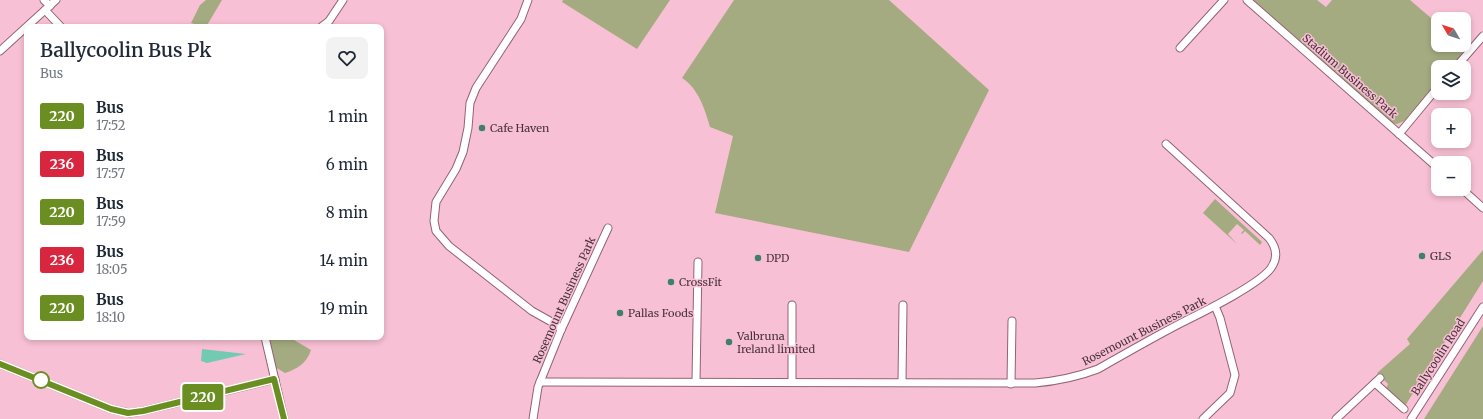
<!DOCTYPE html>
<html lang="en">
<head>
<meta charset="utf-8">
<style>
	body { margin:0; font-family:Merriweather,serif; background:#f2f2f3; color:#1f2937; height:100vh; display:flex; flex-direction:column; font-size:15px; white-space:nowrap }
	* { box-sizing:border-box; margin:0 }
	p { font-size:13px; color:#747a83 }
	.icon { flex:none; width:22px; height:22px; fill:none; stroke:currentColor; stroke-width:2; stroke-linecap:round; stroke-linejoin:round }
	.map { position:relative; flex:1; overflow:hidden }
	.sheet { position:absolute; left:24px; top:24px; width:360px; height:316px; display:flex; flex-direction:column; background:#fff; border-radius:8px; box-shadow:0 2px 6px #0003 }
	.sheet>* { flex:none }
	.badge { padding:0 8px; border-radius:3px; font-size:14px; line-height:26px }
	.needle { width:26px; rotate:309deg }
	.fabs { position:absolute; left:1431px; top:12px; display:grid; gap:8px }
	.fabs a { display:grid; place-items:center; width:40px; height:40px; border-radius:8px; background:#fff; box-shadow:0 2px 6px #0003; font-size:20px }
	.map>.badge { position:absolute; translate:-50% -50%; box-shadow:0 0 0 2px #fff }
	.round { display:grid; place-items:center; flex:none; width:42px; height:42px; border-radius:8px; background:#f2f2f3 }
	.summary { display:flex; align-items:center; justify-content:space-between; height:68px; padding:0 16px }
	h1 { font-size:19px; font-weight:600; line-height:30px }
	ul { padding:0; list-style:none }
	li { display:flex; align-items:center; gap:12px; height:48px; padding:0 16px }
	li div { flex:1 }
	li b { display:block; font-size:15px }
	li em { font-style:normal }
	li .badge { min-width:44px; font-weight:700; text-align:center }
	.map>svg:first-child { display:block }
	.green { fill:#a5ab80 }
	.water { fill:#72cab3 }
	.lines { fill:none; stroke-linecap:round; stroke-linejoin:round }
	.minor-casing { stroke:#936275; stroke-width:9 }
	.minor { stroke:#fff; stroke-width:7 }
	.line-casing { stroke:#fff; stroke-width:9 }
	.line { stroke:#6b8e23; stroke-width:6 }
	.poi-dot { fill:#3e7f6e; stroke:#f8c0d4; stroke-width:1.5 }
	.stop-dot { fill:#fff; stroke:#6b8e23; stroke-width:2 }
	.labels { text-anchor:middle; stroke-width:3; stroke-linejoin:round; paint-order:stroke }
	.street-label { font-size:11px; fill:#49333b; stroke:#f8c0d4 }
	.poi-label { font-size:11px; fill:#49333b; stroke:#f8c0d4; text-anchor:start }
</style>
</head>
<body>
<div class="map">
<svg width="1483" height="419" viewBox="0 0 1483 419">
	<rect width="100%" height="100%" fill="#f8c0d4"/>
	<g class="green">
		<polygon points="206,0 222,0 206,27 198,27 198,25 191,23 200,5"/>
		<polygon points="563,0 670,0 637,49 562,2"/>
		<path d="M734,0H889L989,90L909,252L715,213L733,136L710,127C705,109 698,88 682,78Z"/>
		<polygon points="1253,0 1317,0 1326,7 1332,0 1410,0 1438,24 1438,45 1462,45 1465,51 1451,67 1438,67 1438,82 1404,121 1397,124 1391,123"/>
		<polygon points="1215,199 1262,242 1260,245 1245,231 1242,234 1241,233 1244,230 1237,224 1228,234 1237,244 1203,213"/>
		<polygon points="1483,250 1483,281 1405,406 1385,390 1388,384 1377,373 1410,344 1407,339"/>
		<polygon points="1483,326 1483,419 1424,419"/>
		<path d="M268,337H289L311,350C307,363 297,369 285,373L275,367Z"/>
	</g>
	<polygon class="water" points="202,349 246,354 207,363 201,361"/>
	<g class="lines">
		<defs>
			<g id="minor">
				<polyline points="44,0 50,6"/>
				<polyline points="528,0 521,19 476,88 470,103 468,128 463,152 456,169 436,202 434,221 436,231 449,246 532,311 557,325 561,330"/>
				<polyline points="1247,0 1438,168"/>
				<polyline points="45,10 61,27"/>
				<polyline points="321,27 329,21 343,0"/>
				<polyline points="1180,48 1224,0"/>
				<polyline points="0,51 56,0"/>
				<polyline points="1456,67 1483,36"/>
				<polyline points="1399,134 1438,87"/>
				<polyline points="1462,189 1483,208"/>
				<polyline points="265,337 284,419"/>
				<polyline points="0,364 111,409 129,413 143,411 275,379"/>
				<path d="M540,382L1035,383C1058,381 1077,377 1098,369C1126,353 1154,337 1183,322C1203,312 1259,285 1271,268C1278,258 1277,248 1269,238L1166,144"/>
				<polyline points="696,382 698,262"/>
				<polyline points="792,382 792,305"/>
				<polyline points="902,382 903,305"/>
				<polyline points="1375,383 1404,409"/>
				<polyline points="1011,384 1012,321"/>
				<polyline points="533,419 538,387 561,330 608,228"/>
				<polyline points="1203,419 1230,393 1235,375 1220,318 1215,306"/>
				<polyline points="1336,419 1380,378"/>
				<polyline points="1411,419 1483,307"/>
			</g>
		</defs>
		<use href="#minor" class="minor-casing"/>
		<use href="#minor" class="minor"/>
	</g>
	<g class="lines">
		<defs>
			<polyline id="line" points="0,364 111,409 128,413 143,411 274,379 284,419"/>
		</defs>
		<use href="#line" class="line-casing"/>
		<use href="#line" class="line"/>
	</g>
	<g class="poi-dot">
		<circle cx="482" cy="128" r="4"/>
		<circle cx="1422" cy="256" r="4"/>
		<circle cx="758" cy="258" r="4"/>
		<circle cx="671" cy="282" r="4"/>
		<circle cx="620" cy="313" r="4"/>
		<circle cx="729" cy="342" r="4"/>
	</g>
	<circle class="stop-dot" cx="41" cy="380" r="8"/>
	<g class="labels">
		<g class="street-label">
			<text transform="translate(1350 76) rotate(41)" y="4">Stadium Business Park</text>
			<text transform="translate(564 300) rotate(-66)" y="4">Rosemount Business Park</text>
			<text transform="translate(1144 331) rotate(-27)" y="4">Rosemount Business Park</text>
			<text transform="translate(1438 357) rotate(-57)" y="4">Ballycoolin Road</text>
		</g>
		<g class="poi-label">
			<text x="490" y="132">Cafe Haven</text>
			<text x="1430" y="260">GLS</text>
			<text x="766" y="262">DPD</text>
			<text x="679" y="286">CrossFit</text>
			<text x="628" y="317">Pallas Foods</text>
			<text x="737" y="340">Valbruna<tspan x="737" dy="13">Ireland limited</tspan></text>
		</g>
	</g>
</svg>
<div class="fabs">
<a><svg class="needle" viewBox="-14 -14 28 28"><path d="M0-13l5 13h-10z" fill="#e53935"/><path d="M0 13l5-13h-10z" fill="#747a83"/></svg></a>
<a><svg class="icon" aria-label="layers" viewBox="0 0 24 24"><path d="M12 4l9 5-9 5-9-5zM3 14l9 5 9-5"/></svg></a>
<a>+</a>
<a>−</a>
</div>
<b class="badge" style="left:203px;top:397px;background:#6b8e23;color:#fff">220</b>
<section class="sheet">
<div class="summary"><div><h1>Ballycoolin Bus Pk</h1><p>Bus</p></div><a class="round"><svg class="icon" aria-label="heart" viewBox="0 0 24 24"><path d="M12 20l-8-8c-3-5 5-10 8-4 3-6 11-1 8 4z"/></svg></a></div>
<ul>
<li><span class="badge" style="background:#6b8e23;color:#fff">220</span><div><b>Bus</b><p>17:52</p></div><em>1 min</em></li>
<li><span class="badge" style="background:#d7263d;color:#fff">236</span><div><b>Bus</b><p>17:57</p></div><em>6 min</em></li>
<li><span class="badge" style="background:#6b8e23;color:#fff">220</span><div><b>Bus</b><p>17:59</p></div><em>8 min</em></li>
<li><span class="badge" style="background:#d7263d;color:#fff">236</span><div><b>Bus</b><p>18:05</p></div><em>14 min</em></li>
<li><span class="badge" style="background:#6b8e23;color:#fff">220</span><div><b>Bus</b><p>18:10</p></div><em>19 min</em></li>
</ul>
</section>
</div>
</body>
</html>
